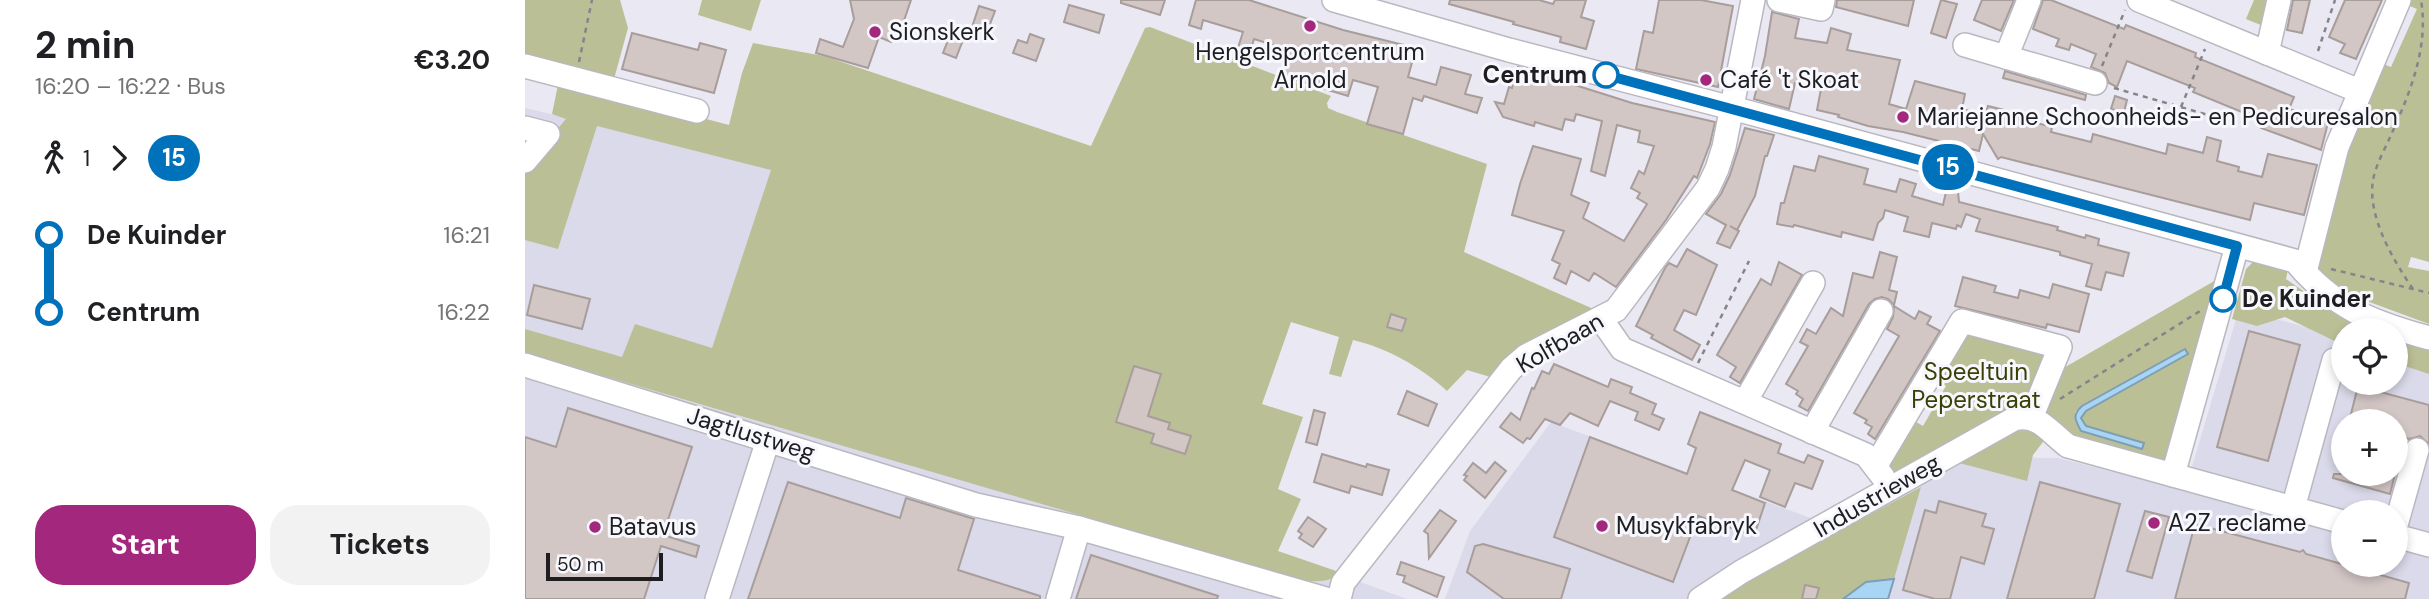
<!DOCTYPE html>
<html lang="en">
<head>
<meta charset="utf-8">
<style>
	body { margin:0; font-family:"DM Sans",sans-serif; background:#f2f2f2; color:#202124; height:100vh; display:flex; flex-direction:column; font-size:26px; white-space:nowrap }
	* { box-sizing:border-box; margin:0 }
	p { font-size:23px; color:#757577 }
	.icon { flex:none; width:38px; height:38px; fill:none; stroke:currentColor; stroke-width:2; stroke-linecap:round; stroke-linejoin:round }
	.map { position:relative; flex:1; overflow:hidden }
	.sheet { display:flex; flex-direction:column; background:#fff; width:525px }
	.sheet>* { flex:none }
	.badge { padding:0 14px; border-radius:23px; font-size:24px; line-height:46px }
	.tools { position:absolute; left:1806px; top:318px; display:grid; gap:14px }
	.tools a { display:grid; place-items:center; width:77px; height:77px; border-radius:50%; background:#fff; box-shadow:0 4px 10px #0003; font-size:35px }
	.scale { position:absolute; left:21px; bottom:18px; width:117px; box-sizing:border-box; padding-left:7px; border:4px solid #1e1e21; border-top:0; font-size:19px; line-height:24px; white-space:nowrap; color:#1e1e21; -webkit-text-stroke:5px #f7f7fe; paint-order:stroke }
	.map>.badge { position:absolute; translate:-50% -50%; box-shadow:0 0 0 4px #fff }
	.legs { display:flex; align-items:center; gap:10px; height:77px; padding:0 35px; font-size:23px }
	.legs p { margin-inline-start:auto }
	.summary { display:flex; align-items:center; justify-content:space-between; height:119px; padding:0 35px }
	h1 { font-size:38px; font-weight:700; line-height:52px }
	.button { display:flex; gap:14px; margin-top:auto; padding:14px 35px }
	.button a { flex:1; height:80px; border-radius:28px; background:#a3277c; color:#fff; font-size:28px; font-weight:700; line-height:80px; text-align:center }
	.button a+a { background:#f2f2f2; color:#202124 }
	ul { padding:0 35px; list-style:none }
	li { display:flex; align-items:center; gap:24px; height:77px; font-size:26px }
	li i { display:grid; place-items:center; width:10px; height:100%; margin:0 9px; background:currentColor }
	li i::after { content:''; width:18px; height:18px; margin:-9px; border:5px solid; border-radius:50%; background:#fff }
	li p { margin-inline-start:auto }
	li:first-child i { background:linear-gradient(#0000 50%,currentColor 0) }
	li:last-child i { background:linear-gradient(currentColor 50%,#0000 0) }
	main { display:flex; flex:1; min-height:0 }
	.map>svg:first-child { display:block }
	.built { fill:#dbdaea; fill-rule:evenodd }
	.green { fill:#babf96; fill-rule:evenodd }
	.water { fill:#a8d5f4; stroke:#7f9eb5; stroke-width:2 }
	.building { fill:#d3c7c6; stroke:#a79d9b; stroke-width:2 }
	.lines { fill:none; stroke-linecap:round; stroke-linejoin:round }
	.minor-casing { stroke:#b9b8c1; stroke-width:26 }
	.path { stroke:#85848b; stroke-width:2.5; stroke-dasharray:5 5; stroke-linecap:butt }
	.minor { stroke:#fff; stroke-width:23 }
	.line-1-casing { stroke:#fff; stroke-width:16 }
	.line-1 { stroke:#0072bc; stroke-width:10 }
	.poi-dot { fill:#a3277c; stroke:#f7f7fe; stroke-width:2.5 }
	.stop-1-dot { fill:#fff; stroke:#0072bc; stroke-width:3.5 }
	.labels { text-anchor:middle; stroke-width:6; stroke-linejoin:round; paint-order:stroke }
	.poi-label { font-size:24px; fill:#1e1e21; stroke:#f7f7fe; text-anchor:start }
	.stop-label { font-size:24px; font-weight:bold; fill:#1e1e21; stroke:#f7f7fe; text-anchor:end }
	.street-label { font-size:24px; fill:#1e1e21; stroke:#f7f7fe }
	.park-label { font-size:24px; fill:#3b3f04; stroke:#f7f7fe }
</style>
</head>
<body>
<main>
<section class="sheet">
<div class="summary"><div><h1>2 min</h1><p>16:20 – 16:22 · Bus</p></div><b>€3.20</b></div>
<div class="legs"><svg class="icon" aria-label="walk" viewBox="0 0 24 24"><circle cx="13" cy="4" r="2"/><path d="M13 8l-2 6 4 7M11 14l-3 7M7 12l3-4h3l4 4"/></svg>1<svg class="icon" aria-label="forward" viewBox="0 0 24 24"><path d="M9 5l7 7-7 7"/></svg><b class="badge" style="background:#0072bc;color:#fff">15</b></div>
<ul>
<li><i style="color:#0072bc"></i><b>De Kuinder</b><p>16:21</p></li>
<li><i style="color:#0072bc"></i><b>Centrum</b><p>16:22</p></li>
</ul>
<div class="button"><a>Start</a><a>Tickets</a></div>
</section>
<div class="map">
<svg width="1904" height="599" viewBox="0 0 1904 599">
	<rect width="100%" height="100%" fill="#eae9f3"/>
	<g class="built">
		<polygon points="0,108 256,168 671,522 882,599 0,599"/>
		<path d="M1714,309L1818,337V383H1871V351L1904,359V599H920L945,531L1026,422L1302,524L1429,457L1533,458L1660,490ZM1818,422H1871V474H1818ZM1818,513H1871V565H1818Z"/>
	</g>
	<g class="green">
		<polygon points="0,0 95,0 103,28 89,79 0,56"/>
		<polygon points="177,0 236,0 226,31 173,15"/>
		<polygon points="1729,0 1750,0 1743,28 1721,19"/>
		<polygon points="1882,0 1904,0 1904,262 1886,257 1883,267 1904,271 1904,324 1839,300 1819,297 1791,268 1818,147 1855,63 1866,67 1892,9 1880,4"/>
		<path d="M625,27L806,96L802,103L803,108L812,112L962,164L939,252L1073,311L972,379L942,370L922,391C896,367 862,348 828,340L816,377L804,374L814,337L766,322L737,404L778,417L753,489L776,499L753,551L817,573C793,592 755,573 729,566L0,353V329L97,357L110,324L187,348L246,170L72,126L33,249L0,240V167L41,119L27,114L34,80L204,125L217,73L228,43L299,56L566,146L620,28Z"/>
		<polygon points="1729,261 1763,269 1761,279 1825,323 1850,331 1818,331 1818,345 1760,317 1732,326 1707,319 1721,269"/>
		<path d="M1691,280L1648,475L1547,440L1530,419L1514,408L1530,373ZM1660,349L1561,411L1556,418L1560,426L1618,443L1556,431L1550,412L1557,406Z"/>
		<polygon points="1438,327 1530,351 1507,406 1496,406 1487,410 1374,474 1365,469 1361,463 1384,418 1398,426 1421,386 1408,377"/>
		<polygon points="1871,337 1904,348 1904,374 1871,363"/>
		<polygon points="1495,425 1521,438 1508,455 1502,481 1427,461"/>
		<path d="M1396,487L1369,579C1349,580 1333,586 1318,599H1188Z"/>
	</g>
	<g class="water">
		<path d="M1660,349L1663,354L1561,411L1556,418L1561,426L1619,443L1617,449L1556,431C1550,420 1547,415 1557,406Z"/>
		<polygon points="1369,579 1363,599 1318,599 1341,582"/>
	</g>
	<g class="building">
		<polygon points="325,0 386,0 372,41 367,39 366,42 354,37 343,68 291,53 295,39 318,47 329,19"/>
		<polygon points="596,0 640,0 635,15 596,3"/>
		<polygon points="671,0 724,0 818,30 891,48 883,77 911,85 916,67 946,75 940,94 957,98 952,113 899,96 897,101 888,98 878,134 842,124 853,87 828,80 823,96 757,76 765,50 729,39 723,58 711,54 718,32 678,20 676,29 664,25"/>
		<polygon points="925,0 1014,0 1028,4 1030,0 1061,0 1056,17 1069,21 1061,49 1035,42 1036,37 988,24 989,22 924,4"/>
		<polygon points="1134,0 1176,0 1208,6 1193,87 1111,69 1119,31 1128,33"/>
		<polygon points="1312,0 1389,0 1383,26 1311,7"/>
		<polygon points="1416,0 1432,4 1421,38 1406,33"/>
		<polygon points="1457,0 1489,0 1476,31 1449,20"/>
		<polygon points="1518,0 1526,0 1599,29 1601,25 1671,53 1670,57 1769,97 1764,109 1804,119 1796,150 1736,128 1739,121 1668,92 1670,88 1602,61 1592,87 1584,83 1580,73 1566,67 1571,54 1546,44 1544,50 1531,46 1534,39 1508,29"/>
		<polygon points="1768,0 1785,0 1777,33 1762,30"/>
		<polygon points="1820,0 1857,0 1831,59 1815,53 1820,44 1804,37"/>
		<polygon points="544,5 579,15 574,33 539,22"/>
		<polygon points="454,6 470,11 462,32 447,27"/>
		<polygon points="1247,12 1274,19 1270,38 1302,43 1306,28 1326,34 1322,50 1375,60 1364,104 1381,109 1390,81 1440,94 1437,109 1460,115 1463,106 1483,111 1482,115 1527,127 1526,132 1566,142 1568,134 1641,154 1643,144 1678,153 1682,137 1696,141 1692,161 1714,167 1713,171 1737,177 1743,154 1792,165 1779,215 1729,203 1725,220 1476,157 1473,159 1458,134 1454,151 1378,132 1343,126 1313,117 1314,115 1292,110 1296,89 1270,83 1264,109 1229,99 1240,56"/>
		<polygon points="427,30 440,35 431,58 418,53"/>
		<polygon points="107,33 173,50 175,43 201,50 189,93 97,69"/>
		<polygon points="505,34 519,39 511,61 488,53 493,40 502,43"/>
		<polygon points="993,67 1107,103 1190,122 1185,144 1172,178 1169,176 1141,220 1091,287 1069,273 1064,281 1046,271 1041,284 1029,278 1035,264 1027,260 1039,231 987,215 995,184 1008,146 1056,159 1046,195 1064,203 1058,218 1099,241 1122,204 1112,198 1115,193 1106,188 1114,171 1119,174 1129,146 1113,142 1115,131 1092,125 1080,176 1066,171 1077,121 1051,114 1049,121 1040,119 1037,130 1010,122 1009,126 978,117 970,102 979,104 984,87 987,88"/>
		<polygon points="1480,71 1561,95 1560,100 1478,78"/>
		<polygon points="1590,96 1602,100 1599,112 1586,109"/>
		<polygon points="1220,128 1249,135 1242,156 1240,156 1230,196 1212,230 1205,226 1214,231 1205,248 1192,243 1201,225 1181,214 1196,194 1205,175"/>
		<polygon points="1294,156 1343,169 1339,184 1371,192 1375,179 1391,184 1387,196 1418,205 1421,192 1433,191 1434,202 1533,227 1532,230 1560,238 1561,235 1574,239 1573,245 1604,253 1598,276 1581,272 1576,290 1561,286 1567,264 1535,255 1535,252 1451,231 1455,219 1441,214 1436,227 1432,225 1431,229 1407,223 1404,237 1379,231 1383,217 1360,210 1358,218 1353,223 1348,240 1317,232 1316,237 1269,225 1268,227 1252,224 1256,203 1259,203 1269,166 1290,171"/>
		<polygon points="1162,249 1192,265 1171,315 1159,310 1149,330 1175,345 1167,360 1126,338 1128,335 1111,326 1140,268 1144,263 1152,267"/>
		<polygon points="1355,252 1372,257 1364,290 1372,292 1369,305 1363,299 1357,297 1350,299 1344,304 1283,411 1274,406 1278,399 1271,394 1273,391 1261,384 1283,346 1275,342 1282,329 1291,334 1306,308 1318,316 1328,273 1348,278"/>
		<polygon points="1254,262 1277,275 1215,383 1205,377 1211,367 1192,355 1236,279 1246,285"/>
		<polygon points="1438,277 1471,286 1469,292 1493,298 1495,290 1524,298 1528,284 1564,294 1554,332 1522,324 1521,328 1430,306"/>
		<polygon points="9,285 65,299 57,329 2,315"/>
		<polygon points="1369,306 1390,319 1394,311 1406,317 1402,324 1415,331 1350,439 1343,434 1347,427 1340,423 1342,420 1329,413 1374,336 1362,329 1368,317"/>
		<polygon points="866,314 881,319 877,331 862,327"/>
		<polygon points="1724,331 1775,345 1743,461 1692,447"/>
		<polygon points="1029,364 1083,387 1086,379 1107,387 1105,393 1131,404 1127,414 1139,419 1134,430 1110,420 1113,412 1085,401 1073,426 1045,413 1035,425 1020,419 1005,439 1002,438 998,443 975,427 986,413 995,420 1007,388 1009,389 1017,371 1024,374"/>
		<polygon points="609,366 636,374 623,416 645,423 643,429 666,436 660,454 626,443 629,434 591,422"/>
		<polygon points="1833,386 1904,405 1904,444 1895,436 1884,439 1871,435 1871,422 1824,422"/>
		<polygon points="882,391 912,404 903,426 873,414"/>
		<polygon points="43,408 167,447 138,535 174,546 171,557 136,546 119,599 0,599 0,437 31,447"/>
		<polygon points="789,410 800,413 792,445 781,442"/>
		<polygon points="1175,412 1256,444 1253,453 1279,463 1283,455 1298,461 1287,489 1270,483 1260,507 1235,497 1245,470 1220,460 1207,490 1240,503 1229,536 1173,516 1148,582 1029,537 1065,437 1162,474 1171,448 1163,444"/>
		<polygon points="797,454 841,467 842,464 864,470 857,495 826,486 824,493 789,482"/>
		<polygon points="970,462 981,471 960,498 939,480 942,476 939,475 948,463 961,473"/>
		<polygon points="1809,474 1870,474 1865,494 1808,478"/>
		<polygon points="263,482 375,518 381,498 449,519 433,570 515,596 515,599 223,599"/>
		<polygon points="1515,482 1595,504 1569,599 1482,599"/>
		<polygon points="1414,501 1461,514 1457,526 1469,529 1459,564 1436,557 1425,599 1410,599 1378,590 1400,510 1411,513"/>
		<polygon points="915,510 931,521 904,558 903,534 899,531"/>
		<polygon points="1620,511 1644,517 1627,578 1602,571"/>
		<polygon points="783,517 801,529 788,547 774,538 777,534 773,531"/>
		<polygon points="1670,524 1775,552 1778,550 1781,554 1884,583 1880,599 1650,599"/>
		<polygon points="958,544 1045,569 1036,599 979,599 942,572 950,546"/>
		<polygon points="566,555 693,596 692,599 551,599"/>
		<polygon points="876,562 919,577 912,597 878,582 880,576 872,574"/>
		<polygon points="1280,585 1294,588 1291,599 1277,599"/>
	</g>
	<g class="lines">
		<defs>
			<g id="minor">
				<path d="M809,0L984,50L1222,112L1770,261C1809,308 1846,322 1904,338"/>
				<polyline points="1254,0 1296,9 1298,0"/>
				<polyline points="1614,0 1834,91"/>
				<polyline points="1440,45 1570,83"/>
				<polyline points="1742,53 1754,0"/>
				<polyline points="1481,57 1504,0"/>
				<polyline points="0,66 172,111"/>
				<polyline points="0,128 23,134 0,161"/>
				<polyline points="1780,272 1812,147 1874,0"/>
				<polyline points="1076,319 1097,349 1341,455 1358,477"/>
				<polyline points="0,365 451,505 554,528 801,599"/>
				<polyline points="1220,402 1288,283"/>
				<polyline points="1287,432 1356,311"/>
				<polyline points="1351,465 1437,321 1535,347 1506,418"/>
				<polyline points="1648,475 1712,246"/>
				<polyline points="1768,508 1809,360"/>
				<polyline points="1871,525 1892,450"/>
				<polyline points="1871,536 1904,545"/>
				<polyline points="192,599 243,440"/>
				<polyline points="533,599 554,528"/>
				<polyline points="814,599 818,583 986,369 1001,356 1091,310 1183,188 1192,169 1199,147 1228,0"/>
				<path d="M1175,599L1216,572L1489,419C1513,412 1526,434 1543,446L1818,522"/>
			</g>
		</defs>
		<use href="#minor" class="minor-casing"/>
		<g class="path">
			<polyline points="1793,51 1810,0"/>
			<polyline points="54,62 67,0"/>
			<polyline points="1577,66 1600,10"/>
			<polyline points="1589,88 1704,121"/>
			<polyline points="1656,107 1680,49"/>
			<polyline points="1806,269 1904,293"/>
			<path d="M1888,289C1868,260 1842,216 1848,180C1851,164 1860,149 1866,135C1885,93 1904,47 1896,0"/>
			<polyline points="1173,363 1224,261"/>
			<polyline points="1535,399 1675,311"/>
		</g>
		<use href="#minor" class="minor"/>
	</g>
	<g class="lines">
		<defs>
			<polyline id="line-1" points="1081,75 1712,246 1698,299"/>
		</defs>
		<use href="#line-1" class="line-1-casing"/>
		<use href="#line-1" class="line-1"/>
	</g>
	<g class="poi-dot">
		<circle cx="785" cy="26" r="7"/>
		<circle cx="350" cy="32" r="7"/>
		<circle cx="1181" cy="80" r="7"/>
		<circle cx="1378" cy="117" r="7"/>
		<circle cx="1629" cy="523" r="7"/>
		<circle cx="1077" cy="526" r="7"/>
		<circle cx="70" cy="527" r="7"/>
	</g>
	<g class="stop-1-dot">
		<circle cx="1081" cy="75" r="12"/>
		<circle cx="1698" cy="299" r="12"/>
	</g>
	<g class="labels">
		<g class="poi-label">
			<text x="364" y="40">Sionskerk</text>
			<text x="785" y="60" text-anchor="middle">Hengelsportcentrum<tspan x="785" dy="28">Arnold</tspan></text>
			<text x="1195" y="88">Café 't Skoat</text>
			<text x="1392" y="125">Mariejanne Schoonheids- en Pedicuresalon</text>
			<text x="1643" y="531">A2Z reclame</text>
			<text x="1091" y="534">Musykfabryk</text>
			<text x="84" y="535">Batavus</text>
		</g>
		<g class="stop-label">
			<text x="1062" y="83">Centrum</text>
			<text x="1717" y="307" text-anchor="start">De Kuinder</text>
		</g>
		<g class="street-label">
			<text transform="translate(1035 343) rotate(-30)" y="8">Kolfbaan</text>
			<text transform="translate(226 434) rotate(17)" y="8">Jagtlustweg</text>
			<text transform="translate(1352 496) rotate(-30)" y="8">Industrieweg</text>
		</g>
		<g class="park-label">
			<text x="1451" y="380">Speeltuin<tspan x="1451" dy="28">Peperstraat</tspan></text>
		</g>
	</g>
</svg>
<div class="tools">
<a><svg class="icon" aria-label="locate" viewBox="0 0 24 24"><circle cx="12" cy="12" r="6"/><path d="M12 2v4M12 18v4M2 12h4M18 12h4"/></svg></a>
<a>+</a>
<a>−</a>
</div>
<div class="scale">50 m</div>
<b class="badge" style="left:1423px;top:167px;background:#0072bc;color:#fff">15</b>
</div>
</main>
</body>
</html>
